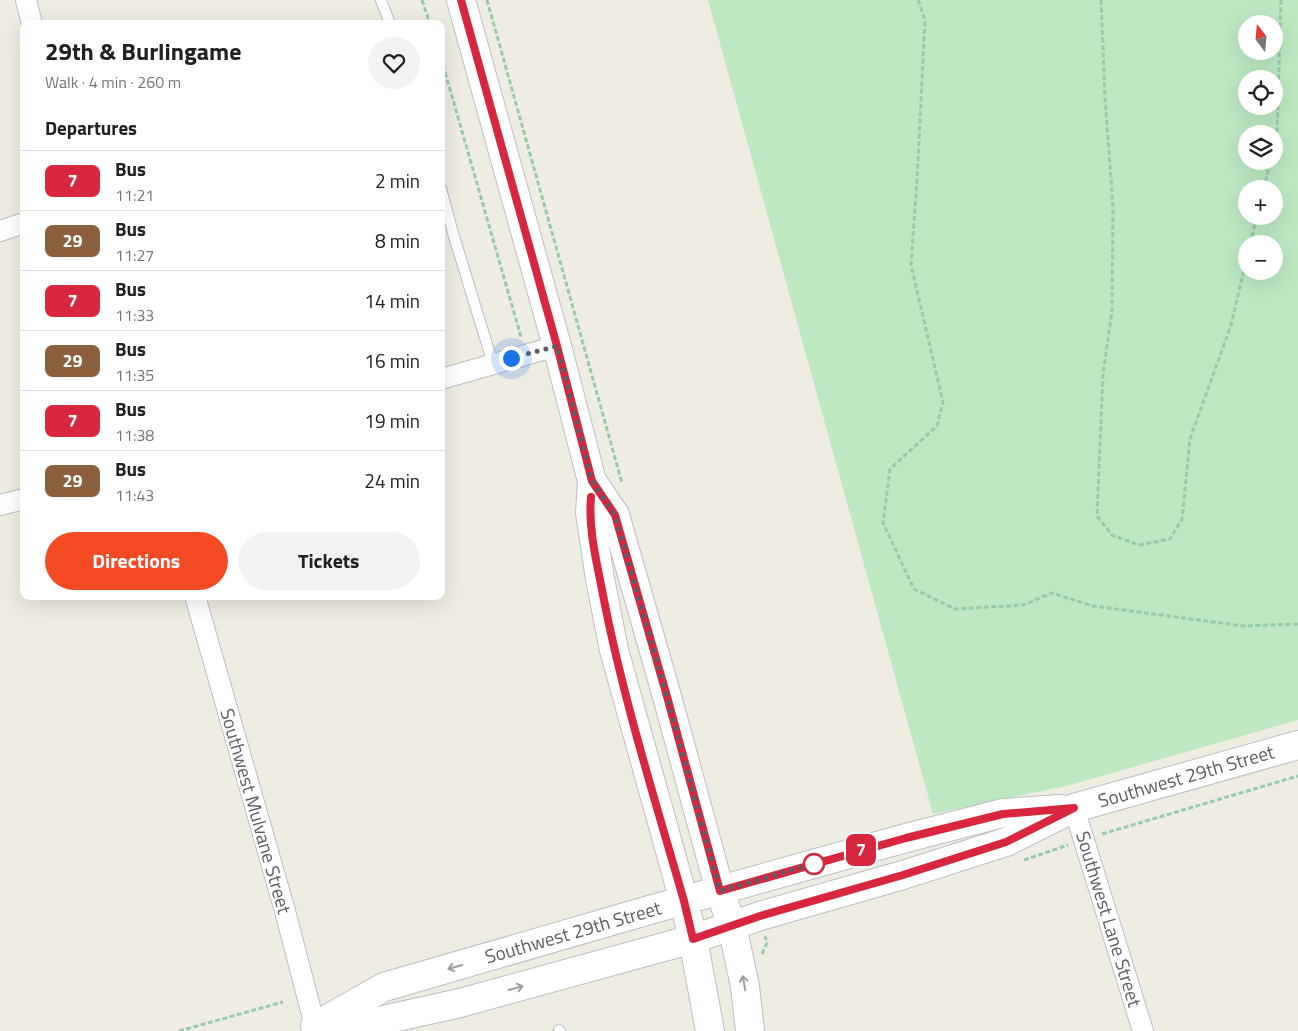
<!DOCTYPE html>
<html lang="en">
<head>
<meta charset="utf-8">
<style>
	body { margin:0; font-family:"Titillium Web",sans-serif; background:#f2f2f2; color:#202124; height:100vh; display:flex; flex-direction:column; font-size:19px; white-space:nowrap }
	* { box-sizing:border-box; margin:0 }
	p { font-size:16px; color:#757577 }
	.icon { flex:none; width:28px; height:28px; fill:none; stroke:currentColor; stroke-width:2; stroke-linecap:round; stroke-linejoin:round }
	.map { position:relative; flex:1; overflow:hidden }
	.side { position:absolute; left:20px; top:20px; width:425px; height:580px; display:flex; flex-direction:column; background:#fff; border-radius:10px; box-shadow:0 5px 20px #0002 }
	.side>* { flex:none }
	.badge { padding:0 10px; border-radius:8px; font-size:18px; line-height:32px }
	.needle { width:32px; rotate:344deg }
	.tools { position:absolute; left:1238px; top:15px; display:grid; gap:10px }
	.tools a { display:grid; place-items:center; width:45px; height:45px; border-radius:50%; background:#fff; box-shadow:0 5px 20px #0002; font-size:25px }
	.you { position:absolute; width:25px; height:25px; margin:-12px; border:4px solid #fff; border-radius:50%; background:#1a73e8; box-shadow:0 0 0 8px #1a73e833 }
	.map>.badge { position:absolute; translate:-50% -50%; box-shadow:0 0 0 2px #fff }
	h2 { padding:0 25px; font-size:19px; line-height:45px }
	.round { display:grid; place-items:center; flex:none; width:52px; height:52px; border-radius:26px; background:#f2f2f2 }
	.summary { display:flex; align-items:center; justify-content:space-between; height:85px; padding:0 25px }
	h1 { font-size:24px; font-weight:700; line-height:38px }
	.button { display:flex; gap:10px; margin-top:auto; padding:10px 25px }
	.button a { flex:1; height:58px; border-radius:30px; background:#f44a23; color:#fff; font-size:20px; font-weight:700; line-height:58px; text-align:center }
	.button a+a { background:#f2f2f2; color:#202124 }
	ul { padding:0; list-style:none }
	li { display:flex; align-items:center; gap:15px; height:60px; padding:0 25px; border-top:1px solid #e0e0e0 }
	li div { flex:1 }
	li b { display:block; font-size:19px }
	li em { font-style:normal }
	li .badge { min-width:55px; font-weight:700; text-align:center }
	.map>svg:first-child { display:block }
	.green { fill:#bde8c2; fill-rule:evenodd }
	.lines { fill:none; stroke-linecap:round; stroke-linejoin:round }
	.lane-casing { stroke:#babcc2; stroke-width:12 }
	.street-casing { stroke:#babcc2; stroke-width:22 }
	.secondary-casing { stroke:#bbbec5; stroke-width:30 }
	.path { stroke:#95caaa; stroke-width:3; stroke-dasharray:5 2.5; stroke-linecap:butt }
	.lane { stroke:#fff; stroke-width:10 }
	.street { stroke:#fff; stroke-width:20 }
	.secondary { stroke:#fff; stroke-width:28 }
	.oneway { stroke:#9d9ea2 }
	.line-casing { stroke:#fff; stroke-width:11 }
	.line { stroke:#d7263d; stroke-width:8 }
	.walk { stroke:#5b5e64; stroke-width:5; stroke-dasharray:0 9 }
	.stop-dot { fill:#fff; stroke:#d7263d; stroke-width:2.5 }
	.labels { text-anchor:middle; stroke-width:5; stroke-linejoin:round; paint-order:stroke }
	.street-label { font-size:19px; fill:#5b5e64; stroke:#fff }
</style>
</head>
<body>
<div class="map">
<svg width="1298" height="1031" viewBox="0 0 1298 1031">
	<rect width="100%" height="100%" fill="#efede2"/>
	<path class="green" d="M708,0H1298V720L1070,785L933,814ZM1246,24H1274V51H1246ZM1246,79H1274V106H1246ZM1246,134H1274V161H1246ZM1246,189H1274V216H1246ZM1246,244H1274V271H1246Z"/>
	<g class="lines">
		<defs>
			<g id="lane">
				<polyline points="381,0 390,24"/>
				<polyline points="441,189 453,233 493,364"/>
				<polyline points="559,1030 560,1031"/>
			</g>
			<g id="street">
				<polyline points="26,0 32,24"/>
				<polyline points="0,231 24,223"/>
				<polyline points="441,379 557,346"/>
				<polyline points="0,505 24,499"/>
				<polyline points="195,596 285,911 315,1026"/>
				<polyline points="1074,808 1143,1031"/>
			</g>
			<g id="secondary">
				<polyline points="461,0 557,346 592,481 615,515 668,700 720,891 732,926 745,986 750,1031"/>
				<polyline points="592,481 590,513 600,579 614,650 684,901 693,939 710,1031"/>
				<polyline points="317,1025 384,987 653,909 906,838 1003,813 1060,809"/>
				<polyline points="315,1026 361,1025 460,1003 693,939 760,916 903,875 1006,842 1074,808 1298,745"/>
			</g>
		</defs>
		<use href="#lane" class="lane-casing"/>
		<use href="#street" class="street-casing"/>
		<use href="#secondary" class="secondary-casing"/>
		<g class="path">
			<polyline points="422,0 430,24"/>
			<polyline points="487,0 622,483"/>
			<polyline points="918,0 925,20 917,180 911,265 943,402 937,426 890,469 883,523 914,589 955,609 1023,605 1052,593 1093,606 1244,626 1298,624"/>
			<polyline points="1101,0 1105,97 1113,207 1112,311 1103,374 1097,516 1112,535 1139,545 1170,539 1182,519 1190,439 1231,325 1246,261"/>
			<polyline points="441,58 521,337"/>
			<polyline points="1274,147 1277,132 1281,0"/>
			<polyline points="1264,189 1270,161"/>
			<polyline points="1250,244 1257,216"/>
			<polyline points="1102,834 1298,776"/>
			<polyline points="1024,860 1068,845"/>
			<polyline points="762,954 767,943 765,936"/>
			<polyline points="179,1031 283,1002"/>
		</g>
		<use href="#lane" class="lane"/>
		<use href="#street" class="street"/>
		<use href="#secondary" class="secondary"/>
	</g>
	<defs><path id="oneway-shaft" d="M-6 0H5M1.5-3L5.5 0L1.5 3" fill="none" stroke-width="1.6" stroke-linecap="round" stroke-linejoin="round" transform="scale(1.25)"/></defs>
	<g class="oneway">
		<use href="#oneway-shaft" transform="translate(455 967) rotate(164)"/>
		<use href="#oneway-shaft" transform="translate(744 983) rotate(-100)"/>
		<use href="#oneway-shaft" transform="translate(516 988) rotate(-15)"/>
	</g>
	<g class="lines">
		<defs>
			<path id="line" d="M461,0L557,346L592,481L615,515L668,700L720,891L906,838L1003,814L1074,808L1006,842L903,875L760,916L693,939L684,901C655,800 623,698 603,595C597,563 588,529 591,497"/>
		</defs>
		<use href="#line" class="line-casing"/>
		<use href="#line" class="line"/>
		<polyline class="walk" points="511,358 557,346 592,481 615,515 668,700 720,891 819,862 814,864"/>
	</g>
	<circle class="stop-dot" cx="814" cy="864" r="10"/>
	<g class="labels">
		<g class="street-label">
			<text transform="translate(1186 776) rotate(-16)" y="7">Southwest 29th Street</text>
			<text transform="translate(256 811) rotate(74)" y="7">Southwest Mulvane Street</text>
			<text transform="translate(1109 919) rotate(73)" y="7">Southwest Lane Street</text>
			<text transform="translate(573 932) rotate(-16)" y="7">Southwest 29th Street</text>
		</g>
	</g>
</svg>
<div class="tools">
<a><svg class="needle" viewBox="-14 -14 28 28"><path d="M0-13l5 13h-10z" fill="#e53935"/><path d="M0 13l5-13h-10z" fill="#757577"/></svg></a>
<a><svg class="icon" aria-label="locate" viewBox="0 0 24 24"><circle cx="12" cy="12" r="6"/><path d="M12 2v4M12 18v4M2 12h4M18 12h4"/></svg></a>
<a><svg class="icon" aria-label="layers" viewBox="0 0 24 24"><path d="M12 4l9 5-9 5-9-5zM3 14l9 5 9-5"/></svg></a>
<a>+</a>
<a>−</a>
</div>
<div class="you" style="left:511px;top:358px"></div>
<b class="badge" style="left:861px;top:850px;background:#d7263d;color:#fff">7</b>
<section class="side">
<div class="summary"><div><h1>29th &amp; Burlingame</h1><p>Walk · 4 min · 260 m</p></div><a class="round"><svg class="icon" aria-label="heart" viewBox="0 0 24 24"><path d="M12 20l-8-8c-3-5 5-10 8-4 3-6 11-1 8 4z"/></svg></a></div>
<h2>Departures</h2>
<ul>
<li><span class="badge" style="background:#d7263d;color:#fff">7</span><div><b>Bus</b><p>11:21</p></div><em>2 min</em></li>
<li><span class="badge" style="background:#8b5e3c;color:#fff">29</span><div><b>Bus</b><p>11:27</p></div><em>8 min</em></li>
<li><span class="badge" style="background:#d7263d;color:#fff">7</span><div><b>Bus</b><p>11:33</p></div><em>14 min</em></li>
<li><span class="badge" style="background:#8b5e3c;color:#fff">29</span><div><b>Bus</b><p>11:35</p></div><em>16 min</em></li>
<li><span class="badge" style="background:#d7263d;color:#fff">7</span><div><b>Bus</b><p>11:38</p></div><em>19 min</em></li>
<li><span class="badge" style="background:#8b5e3c;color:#fff">29</span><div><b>Bus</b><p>11:43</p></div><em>24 min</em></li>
</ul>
<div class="button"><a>Directions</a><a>Tickets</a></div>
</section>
</div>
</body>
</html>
